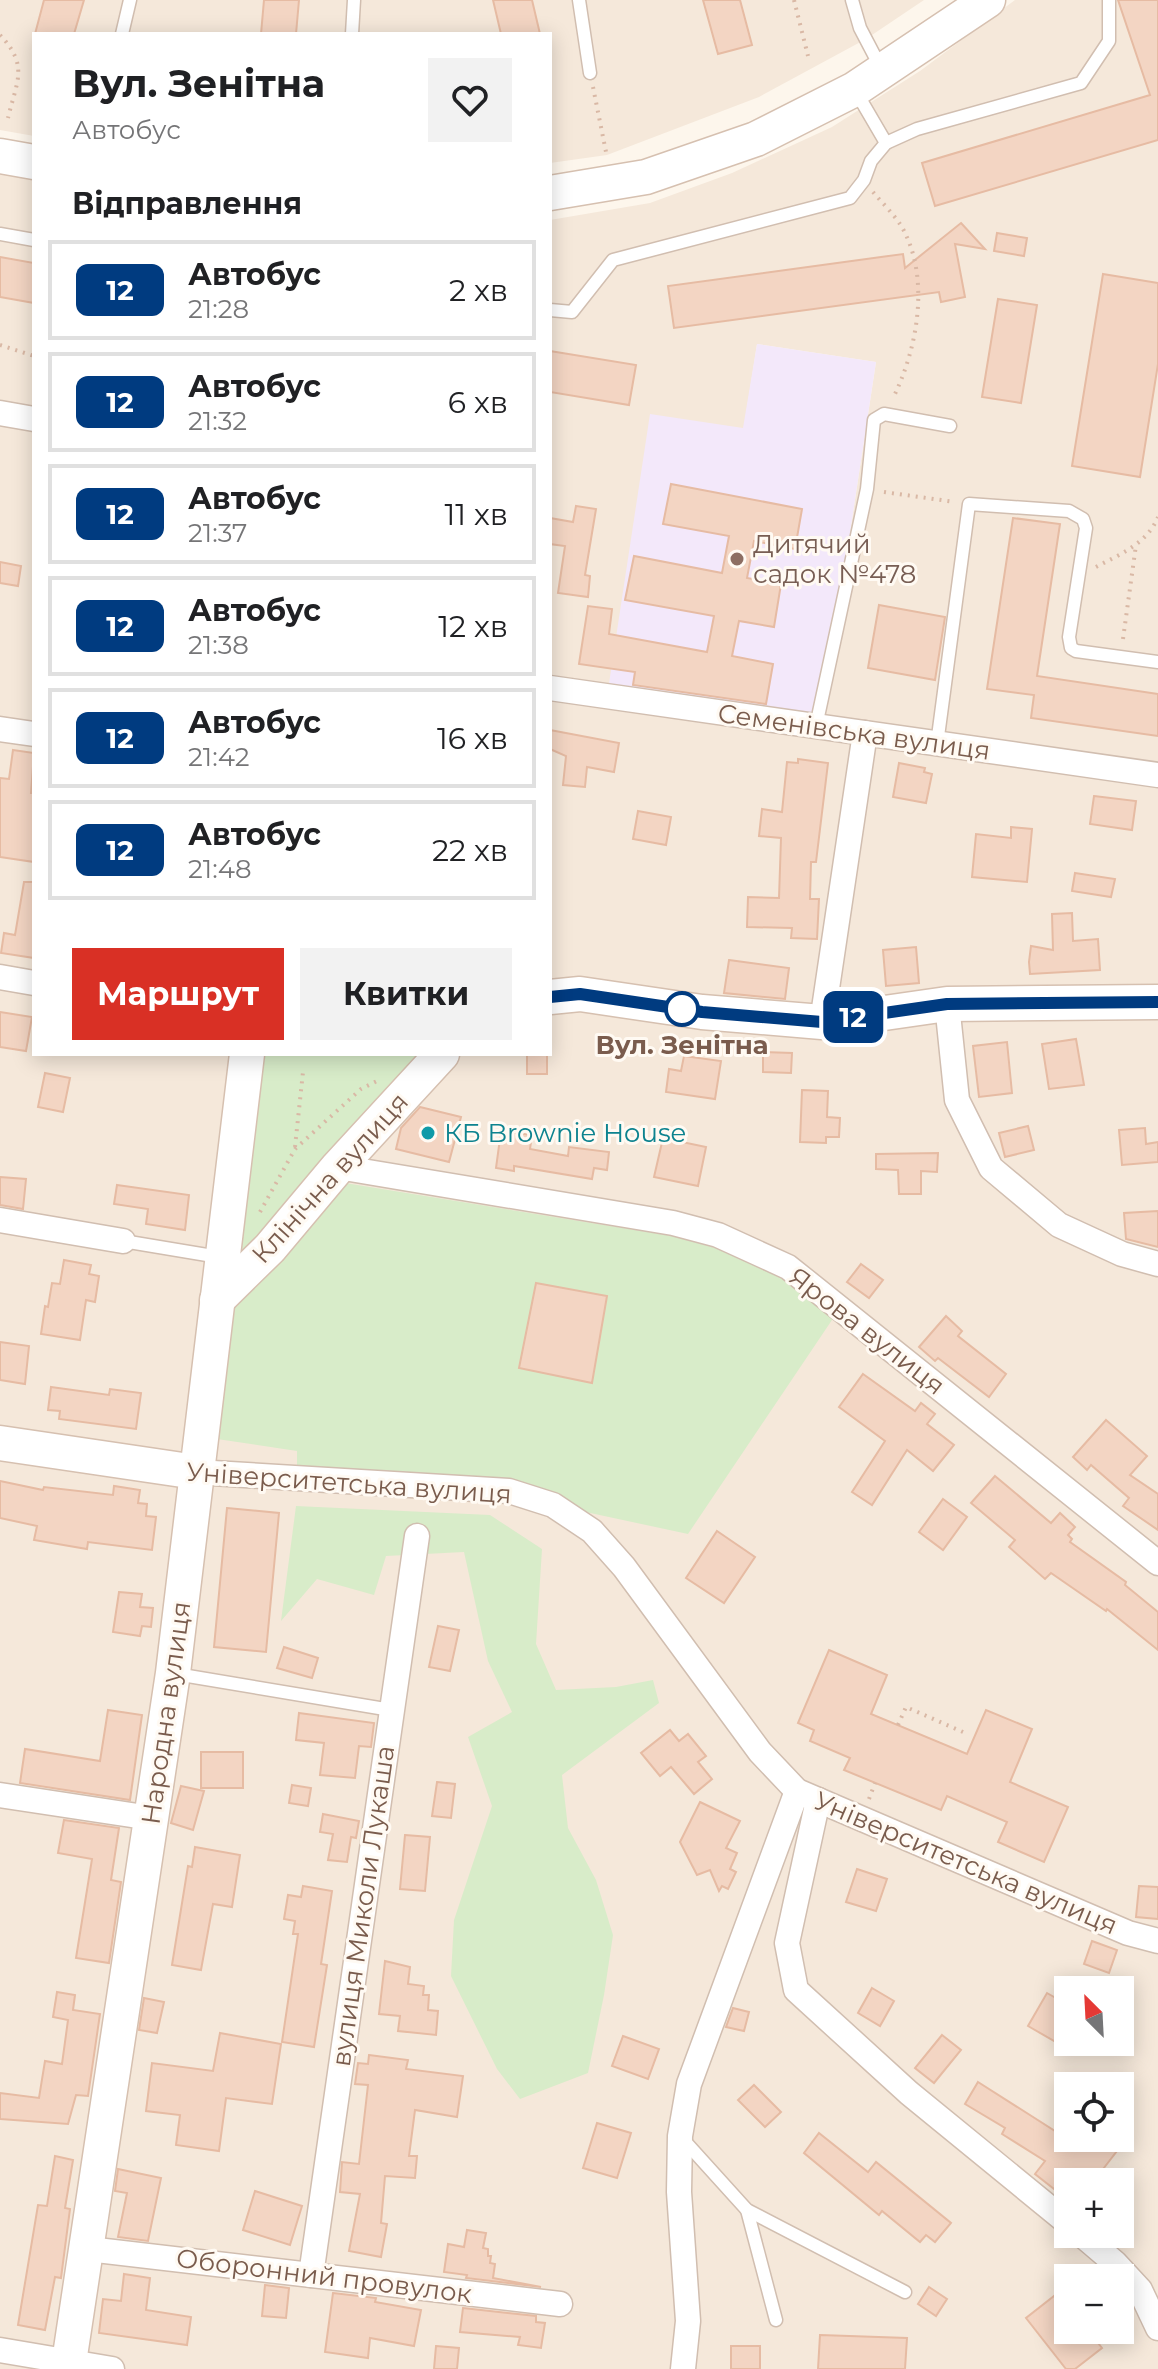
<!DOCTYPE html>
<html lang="uk">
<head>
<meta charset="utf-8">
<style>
	body { margin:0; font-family:Montserrat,sans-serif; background:#f2f2f2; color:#202124; height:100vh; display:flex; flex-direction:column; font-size:30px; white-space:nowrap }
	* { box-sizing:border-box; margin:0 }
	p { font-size:26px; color:#757577 }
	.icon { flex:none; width:44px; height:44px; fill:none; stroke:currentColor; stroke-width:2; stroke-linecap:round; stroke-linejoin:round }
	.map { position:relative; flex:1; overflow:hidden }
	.panel { position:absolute; left:32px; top:32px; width:520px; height:1024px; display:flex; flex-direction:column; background:#fff; border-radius:0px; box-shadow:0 4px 20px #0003 }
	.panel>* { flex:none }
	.badge { padding:0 16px; border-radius:12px; font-size:28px; line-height:52px }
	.needle { width:52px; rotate:336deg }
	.controls { position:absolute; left:1054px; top:1976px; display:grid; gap:16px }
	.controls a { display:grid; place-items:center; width:80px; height:80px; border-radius:0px; background:#fff; box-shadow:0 4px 20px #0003; font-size:40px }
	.map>.badge { position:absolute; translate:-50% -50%; box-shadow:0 0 0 4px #fff }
	h2 { padding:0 40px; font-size:30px; line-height:72px }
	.round { display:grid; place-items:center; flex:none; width:84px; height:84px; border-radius:0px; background:#f2f2f2 }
	.head { display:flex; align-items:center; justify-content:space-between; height:136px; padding:0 40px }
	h1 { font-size:38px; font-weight:700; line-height:60px }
	.action { display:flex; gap:16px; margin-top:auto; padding:16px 40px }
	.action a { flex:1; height:92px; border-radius:0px; background:#d93025; color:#fff; font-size:32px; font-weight:700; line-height:92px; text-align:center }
	.action a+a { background:#f2f2f2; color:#202124 }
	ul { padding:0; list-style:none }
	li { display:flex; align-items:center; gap:24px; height:100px; margin:0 16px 12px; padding:0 24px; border:4px solid #e0e0e0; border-radius:0px }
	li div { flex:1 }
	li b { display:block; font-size:30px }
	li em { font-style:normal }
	li .badge { min-width:88px; font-weight:700; text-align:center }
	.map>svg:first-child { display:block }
	.residential { fill:#f5e8da; fill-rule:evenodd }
	.education { fill:#f3e8fa }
	.green { fill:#d8ecc9 }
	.building { fill:#f3d5c3; stroke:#e6bba3; stroke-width:2 }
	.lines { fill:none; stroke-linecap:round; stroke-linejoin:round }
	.lane-casing { stroke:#d1beb0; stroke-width:15 }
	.street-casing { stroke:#d1beb0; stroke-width:27 }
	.secondary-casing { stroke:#d6c0b0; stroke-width:37 }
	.path { stroke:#d9b8a5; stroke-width:4; stroke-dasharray:2 6; stroke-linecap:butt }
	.lane { stroke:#fff; stroke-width:12 }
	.street { stroke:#fff; stroke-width:24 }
	.secondary { stroke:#fff; stroke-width:34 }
	.line-casing { stroke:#fff; stroke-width:18 }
	.line { stroke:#003b80; stroke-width:12 }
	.education-dot { fill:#8d6e63; stroke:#fffaf3; stroke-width:3 }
	.stop-dot { fill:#fff; stroke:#003b80; stroke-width:4 }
	.culture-dot { fill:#0f9aa8; stroke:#fffaf3; stroke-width:3 }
	.labels { text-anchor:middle; stroke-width:6; stroke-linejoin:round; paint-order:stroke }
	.education-label { font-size:26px; fill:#785e54; stroke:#fffaf3; text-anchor:start }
	.street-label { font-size:26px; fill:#7a5c4d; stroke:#fffaf3 }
	.stop-label { font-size:26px; font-weight:bold; fill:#7a5c4d; stroke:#fffaf3 }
	.culture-label { font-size:26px; fill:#0d838f; stroke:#fffaf3; text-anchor:start }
</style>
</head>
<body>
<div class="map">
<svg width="1158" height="2369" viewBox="0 0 1158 2369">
	<rect width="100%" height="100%" fill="#fdf6ec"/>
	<g class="residential">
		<polygon points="0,0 924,0 866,39 759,97 607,155 550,163 550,34 34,34 34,136 0,130"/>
		<polygon points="1015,0 1158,0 1158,770 821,723 876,362 757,344 744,428 608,690 550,682 550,220 650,203 732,173 832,127 920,71"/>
		<polygon points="0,171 34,176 34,412 0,406"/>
		<path d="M0,423L34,429V1054H550V695L1158,782V2369H0ZM1068,1990H1120V2042H1068ZM1068,2086H1120V2138H1068ZM1068,2182H1120V2234H1068ZM1068,2278H1120V2330H1068Z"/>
	</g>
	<polygon class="education" points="757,344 876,362 821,723 608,690 650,414 743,428"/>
	<g class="green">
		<polygon points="247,1054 425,1054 217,1300"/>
		<polygon points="345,1183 672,1236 715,1248 786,1280 834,1317 688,1534 553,1505 297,1479 297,1451 217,1439 232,1306"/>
		<polygon points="296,1506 490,1515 542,1549 536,1644 556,1690 616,1687 653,1680 659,1703 562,1775 568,1828 596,1880 613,1935 604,1995 588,2073 520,2099 497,2069 451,1976 454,1920 492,1806 468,1737 512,1712 488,1661 464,1552 386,1556 374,1595 317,1579 281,1621"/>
	</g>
	<g class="building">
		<polygon points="44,0 84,0 74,34 35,34"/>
		<polygon points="264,0 299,0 296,34 261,34"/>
		<polygon points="493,0 532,0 540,34 501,34"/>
		<polygon points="703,0 740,0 752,45 718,54"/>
		<polygon points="1118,0 1158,0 1158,140 935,206 922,163 1150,95"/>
		<polygon points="961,223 985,249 955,244 965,297 941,302 939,292 674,328 668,286 903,254 905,268"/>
		<polygon points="997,233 1027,238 1024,256 994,251"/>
		<polygon points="0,257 34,263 34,303 0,297"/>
		<polygon points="1103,274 1158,283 1158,364 1140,477 1072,466"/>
		<polygon points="998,299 1037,305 1021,403 982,397"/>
		<polygon points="550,351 636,365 629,405 550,392"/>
		<polygon points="671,484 802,509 795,549 754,541 747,578 781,584 774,627 739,621 732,656 773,664 766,704 633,685 635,672 579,664 588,606 612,609 609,634 707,652 714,616 625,600 634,556 722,573 729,536 663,524"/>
		<polygon points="576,506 596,509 585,575 590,576 588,597 558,593 565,546 550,544 550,518 573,522"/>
		<polygon points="1013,518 1060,524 1037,676 1158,694 1158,736 1031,718 1034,695 987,689"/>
		<polygon points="0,562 21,566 18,586 0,583"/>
		<polygon points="879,605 945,617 935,680 868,668"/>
		<polygon points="550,730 619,743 614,772 587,767 585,787 563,785 566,756 550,749"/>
		<polygon points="13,750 34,753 31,793 34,793 34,862 0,857 0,778 9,779"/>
		<polygon points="798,759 828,763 816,862 811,862 810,899 819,899 817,939 791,938 792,928 747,927 748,897 779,898 781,838 759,836 762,809 782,812 787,762 798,763"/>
		<polygon points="899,763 925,768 924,772 932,774 926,803 893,797"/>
		<polygon points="1094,796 1136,801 1132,830 1090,824"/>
		<polygon points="638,811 671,817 666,845 633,839"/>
		<polygon points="1011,827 1032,829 1027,882 972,877 976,834 1011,838"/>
		<polygon points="1075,873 1115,879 1111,897 1072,891"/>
		<polygon points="24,882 34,882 34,958 1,953 4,933 15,935"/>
		<polygon points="1072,913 1073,941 1098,939 1100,970 1030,974 1029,962 1031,946 1053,950 1052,914"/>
		<polygon points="916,947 919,983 886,986 883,950"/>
		<polygon points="729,960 789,968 785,999 724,993"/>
		<polygon points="0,1012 32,1017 26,1051 0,1047"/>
		<polygon points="1076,1039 1084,1085 1049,1089 1042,1044"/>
		<polygon points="1007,1042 1012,1093 979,1097 973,1046"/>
		<polygon points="763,1052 792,1053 791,1073 763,1072"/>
		<rect x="527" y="1054" width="20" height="20"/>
		<polygon points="684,1056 721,1061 715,1099 666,1092 669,1069 681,1071"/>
		<polygon points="45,1073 70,1078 63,1112 38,1107"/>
		<polygon points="802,1090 828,1091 827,1117 840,1118 839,1137 826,1137 826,1143 800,1142"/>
		<polygon points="420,1107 461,1117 449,1162 396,1149 401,1128"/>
		<polygon points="1028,1126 1034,1150 1005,1157 999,1133"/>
		<polygon points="1145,1128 1146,1144 1158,1142 1158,1162 1122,1165 1119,1130"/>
		<polygon points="501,1131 532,1135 530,1149 568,1156 569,1147 609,1152 607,1170 594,1168 592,1179 514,1166 514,1171 496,1168"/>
		<polygon points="663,1138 706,1147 698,1186 654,1177"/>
		<polygon points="938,1153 937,1172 921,1171 921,1194 899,1194 898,1170 876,1169 876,1154"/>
		<polygon points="0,1177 26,1179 23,1209 0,1205"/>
		<polygon points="117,1185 189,1195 185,1230 146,1224 148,1209 114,1204"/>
		<polygon points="1158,1211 1158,1247 1126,1239 1124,1213"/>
		<polygon points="64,1260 91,1265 89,1274 99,1276 95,1302 86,1300 80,1340 41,1334 45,1306 48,1307 52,1283 60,1284"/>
		<polygon points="861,1264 883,1280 869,1298 847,1282"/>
		<polygon points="536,1283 607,1296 592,1383 519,1368"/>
		<polygon points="946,1316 962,1331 958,1336 1006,1374 989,1397 938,1358 935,1361 919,1347"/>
		<polygon points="0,1342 29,1346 25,1384 0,1380"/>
		<polygon points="863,1374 915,1411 921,1403 935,1414 927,1424 954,1445 933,1471 907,1450 872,1505 852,1492 885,1441 839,1407"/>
		<polygon points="51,1387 109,1395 110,1389 141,1393 136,1429 59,1419 60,1411 48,1410"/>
		<polygon points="1106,1420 1147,1456 1130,1475 1158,1494 1158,1530 1123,1506 1129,1498 1091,1465 1087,1470 1073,1457"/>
		<polygon points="995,1476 1051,1523 1060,1513 1075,1527 1068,1535 1072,1539 1070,1542 1126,1582 1125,1585 1158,1612 1158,1650 1107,1609 1106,1611 1051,1573 1045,1579 1009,1547 1015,1540 971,1503"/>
		<polygon points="0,1481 43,1490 44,1487 113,1495 114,1486 140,1490 138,1503 147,1504 146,1516 156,1517 152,1550 88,1542 87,1549 34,1540 37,1526 0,1518"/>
		<polygon points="943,1499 967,1517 943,1550 919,1532"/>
		<polygon points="227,1508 279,1513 266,1652 214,1647"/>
		<polygon points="717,1531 755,1557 724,1603 686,1578"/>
		<polygon points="119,1592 142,1594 140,1607 153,1608 151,1627 142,1626 140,1636 113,1632"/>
		<polygon points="438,1626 459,1630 450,1671 429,1667"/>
		<polygon points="284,1647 318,1658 312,1678 277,1668"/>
		<polygon points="829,1650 887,1675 871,1714 967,1754 986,1710 1032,1729 1010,1782 1068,1807 1044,1862 998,1842 1007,1822 947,1796 941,1810 844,1770 850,1758 810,1741 814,1730 798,1723"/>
		<polygon points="108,1710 142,1715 130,1800 20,1783 25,1749 100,1761"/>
		<polygon points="299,1713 374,1723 371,1747 359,1746 355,1778 320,1775 324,1743 296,1740"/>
		<polygon points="670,1730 679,1741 688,1734 706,1756 698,1762 712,1779 694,1794 671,1767 660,1776 641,1753"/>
		<rect x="201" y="1752" width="42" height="36"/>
		<polygon points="437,1782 455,1784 451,1818 432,1816"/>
		<polygon points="292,1785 311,1788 308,1806 289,1803"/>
		<polygon points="181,1786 204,1791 193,1830 171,1823"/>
		<polygon points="700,1802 740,1821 726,1848 737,1853 730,1869 736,1872 728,1889 722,1886 719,1891 710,1870 697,1875 680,1842"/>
		<polygon points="323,1814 359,1821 356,1838 351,1837 347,1862 328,1860 333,1834 320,1832"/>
		<polygon points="64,1820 119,1828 111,1880 121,1882 109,1963 76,1958 92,1859 58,1853"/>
		<polygon points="405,1835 430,1837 425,1891 400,1889"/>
		<polygon points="195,1847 240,1855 232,1907 213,1904 201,1970 172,1965 188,1866 192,1867"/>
		<polygon points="857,1869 887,1879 876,1911 846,1902"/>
		<polygon points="303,1886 332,1891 321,1964 327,1965 314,2047 282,2042 298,1934 293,1934 295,1921 284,1919 288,1895 301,1897"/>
		<polygon points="1139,1886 1158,1887 1158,1919 1136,1917"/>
		<polygon points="1092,1941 1117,1950 1109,1973 1084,1964"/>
		<polygon points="385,1961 410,1967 408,1984 424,1986 423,1995 429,1995 428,2010 438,2011 436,2035 398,2031 400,2016 379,2014"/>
		<polygon points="872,1988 894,2001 880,2026 858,2013"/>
		<polygon points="57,1992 75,1995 73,2010 100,2014 88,2096 76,2095 68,2124 0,2119 0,2093 39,2098 45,2061 62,2064 68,2020 53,2017"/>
		<polygon points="1047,1993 1068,2005 1068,2049 1028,2026"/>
		<polygon points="144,1998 164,2002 157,2033 139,2030"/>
		<polygon points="733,2008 749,2012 744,2031 726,2027"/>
		<polygon points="220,2033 281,2044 272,2104 226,2098 219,2151 176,2145 180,2115 146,2111 152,2063 213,2071"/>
		<polygon points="942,2035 961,2050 934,2083 915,2068"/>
		<polygon points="623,2036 659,2049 648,2079 612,2066"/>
		<polygon points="369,2055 408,2060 406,2069 463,2076 457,2117 415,2110 409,2156 417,2156 415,2178 385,2176 381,2223 387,2224 381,2257 349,2251 360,2194 340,2192 342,2162 359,2164 368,2085 355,2084 358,2063 368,2064"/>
		<polygon points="978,2082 1066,2138 1127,2138 1093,2182 1068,2182 1068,2200 1035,2174 1045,2161 1002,2134 1005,2128 965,2104"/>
		<polygon points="754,2085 781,2112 765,2127 738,2100"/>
		<polygon points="597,2123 631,2133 617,2178 583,2168"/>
		<polygon points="819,2133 868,2172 876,2162 951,2223 935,2242 926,2235 920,2242 882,2211 879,2215 804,2153"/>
		<polygon points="55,2156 73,2160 65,2208 70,2209 61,2278 55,2277 45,2330 18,2325 38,2205 47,2206"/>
		<polygon points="118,2169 161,2178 148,2241 118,2237 127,2193 115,2191"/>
		<polygon points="255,2191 302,2206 290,2245 243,2230"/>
		<polygon points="467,2230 486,2233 483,2248 488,2249 488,2256 491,2256 490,2263 495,2264 493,2278 541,2287 466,2278 467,2275 444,2272 448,2244 464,2247"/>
		<polygon points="124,2274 150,2278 146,2310 191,2317 187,2345 99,2333 103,2299 121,2301"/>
		<polygon points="265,2285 289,2288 286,2318 262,2316"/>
		<polygon points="1068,2285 1068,2330 1088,2330 1102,2348 1075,2369 1066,2369 1026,2318"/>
		<polygon points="929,2287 947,2299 936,2316 918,2304"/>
		<polygon points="333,2293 376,2298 375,2302 421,2310 414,2346 370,2338 368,2358 325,2352"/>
		<polygon points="463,2308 536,2316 536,2322 545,2323 541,2348 518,2345 520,2337 460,2332"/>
		<polygon points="820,2335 907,2338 905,2369 818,2369"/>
		<polygon points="436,2346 459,2348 457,2369 434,2369"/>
		<rect x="731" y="2346" width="29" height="23"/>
	</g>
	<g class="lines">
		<defs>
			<g id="lane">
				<polyline points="579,0 590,73"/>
				<polyline points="852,0 860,28 882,70"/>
				<polyline points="122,34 130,0"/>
				<polyline points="352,34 354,0"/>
				<polyline points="855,90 886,143"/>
				<polyline points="0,234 34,240"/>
				<polyline points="550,310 572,312 613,260 850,198 864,180 871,161 886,143 917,129 1081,83 1109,41 1109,0"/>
				<polyline points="816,726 867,489 874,420 884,414 950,426"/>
				<polyline points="937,744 969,504 1069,511 1083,519 1086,528 1069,637 1071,648 1076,651 1158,662"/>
				<polyline points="123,1241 219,1257"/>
				<polyline points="176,1674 391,1710"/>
				<polyline points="681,2137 747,2210 905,2292"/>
				<polyline points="747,2210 776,2320"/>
			</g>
			<g id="street">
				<polyline points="0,413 34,419"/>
				<polyline points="550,688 1158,775"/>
				<polyline points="0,729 34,734"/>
				<polyline points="0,977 34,983"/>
				<polyline points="947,1004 957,1100 991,1168 1059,1225 1122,1254 1158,1264"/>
				<polyline points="822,1022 865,733"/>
				<polyline points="338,1167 673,1223 718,1235 788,1267 1158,1563"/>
				<polyline points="0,1220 123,1241"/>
				<polyline points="196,1472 509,1491 553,1505 592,1531 624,1567 760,1752 797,1791 1128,1933 1158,1941"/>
				<polyline points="0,1795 151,1818"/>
				<polyline points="818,1800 787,1943 796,1990 909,2093 1068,2223"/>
				<polyline points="1081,2234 1115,2263 1140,2290 1158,2328"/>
				<polyline points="88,2249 560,2304"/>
				<polyline points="311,2275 417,1536"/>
				<polyline points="0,2350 112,2369"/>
				<polyline points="683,2369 688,2321 679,2192 680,2136 689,2084 797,1791"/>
			</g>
			<g id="secondary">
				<polyline points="0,156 34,162"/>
				<polyline points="550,193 646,177 756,139 855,89 988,0"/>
				<polyline points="550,997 580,994 702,1012 822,1022 947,1004 1158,1002"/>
				<polyline points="217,1300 270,1248 338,1167 442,1054"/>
				<polyline points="0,1443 196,1472"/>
				<polyline points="68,2369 173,1673 247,1054"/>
			</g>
		</defs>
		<use href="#lane" class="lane-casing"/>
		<use href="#street" class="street-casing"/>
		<use href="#secondary" class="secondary-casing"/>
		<g class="path">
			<polyline points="794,0 808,56"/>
			<path d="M0,35C29,66 17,80 8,118"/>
			<polyline points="593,87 607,157"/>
			<path d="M873,192C883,204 897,217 904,231C930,281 917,350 893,398"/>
			<polyline points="0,345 34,356"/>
			<polyline points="884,492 955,502"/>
			<path d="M1096,567C1120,554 1147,544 1158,517"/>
			<polyline points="1123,639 1136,545"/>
			<polyline points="295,1147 303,1072"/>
			<polyline points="260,1212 295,1149 361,1089 377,1081"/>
			<polyline points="898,1725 906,1707 963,1732"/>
			<polyline points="869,1799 875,1783"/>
		</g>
		<use href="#lane" class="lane"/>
		<use href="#street" class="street"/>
		<use href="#secondary" class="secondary"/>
	</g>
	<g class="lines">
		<defs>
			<polyline id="line" points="550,997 580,994 702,1012 822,1022 947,1004 1158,1002"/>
		</defs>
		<use href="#line" class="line-casing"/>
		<use href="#line" class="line"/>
	</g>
	<circle class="education-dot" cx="737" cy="559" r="8"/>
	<circle class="stop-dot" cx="682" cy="1009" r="16"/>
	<circle class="culture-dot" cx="428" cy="1133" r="8"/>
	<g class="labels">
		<g class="education-label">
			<text x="753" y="553">Дитячий<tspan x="753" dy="30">садок №478</tspan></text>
		</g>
		<g class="street-label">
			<text transform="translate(854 732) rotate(8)" y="9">Семенівська вулиця</text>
			<text transform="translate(330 1178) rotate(-48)" y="9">Клінічна вулиця</text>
			<text transform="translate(867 1331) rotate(38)" y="9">Ярова вулиця</text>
			<text transform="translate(349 1483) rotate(4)" y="9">Університетська вулиця</text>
			<text transform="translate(166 1713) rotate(-82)" y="9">Народна вулиця</text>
			<text transform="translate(966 1863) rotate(23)" y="9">Університетська вулиця</text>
			<text transform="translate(363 1906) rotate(-82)" y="9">вулиця Миколи Лукаша</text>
			<text transform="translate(324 2276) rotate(7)" y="9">Оборонний провулок</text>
		</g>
		<g class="stop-label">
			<text x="682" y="1054">Вул. Зенітна</text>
		</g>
		<g class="culture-label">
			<text x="444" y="1142">КБ Brownie House</text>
		</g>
	</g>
</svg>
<div class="controls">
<a><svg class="needle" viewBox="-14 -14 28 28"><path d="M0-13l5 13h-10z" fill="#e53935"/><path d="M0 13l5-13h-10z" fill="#757577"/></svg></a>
<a><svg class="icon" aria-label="locate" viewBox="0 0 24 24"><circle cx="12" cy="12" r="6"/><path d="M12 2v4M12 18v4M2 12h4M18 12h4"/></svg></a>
<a>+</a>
<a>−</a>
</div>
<b class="badge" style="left:853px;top:1017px;background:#003b80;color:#fff">12</b>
<section class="panel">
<div class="head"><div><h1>Вул. Зенітна</h1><p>Автобус</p></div><a class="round"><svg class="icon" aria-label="heart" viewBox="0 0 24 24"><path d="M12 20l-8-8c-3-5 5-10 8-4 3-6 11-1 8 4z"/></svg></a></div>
<h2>Відправлення</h2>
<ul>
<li><span class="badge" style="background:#003b80;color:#fff">12</span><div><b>Автобус</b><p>21:28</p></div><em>2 хв</em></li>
<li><span class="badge" style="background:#003b80;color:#fff">12</span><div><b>Автобус</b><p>21:32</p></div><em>6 хв</em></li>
<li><span class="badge" style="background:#003b80;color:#fff">12</span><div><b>Автобус</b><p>21:37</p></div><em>11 хв</em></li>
<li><span class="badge" style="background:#003b80;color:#fff">12</span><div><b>Автобус</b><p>21:38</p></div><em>12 хв</em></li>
<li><span class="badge" style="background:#003b80;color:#fff">12</span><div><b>Автобус</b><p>21:42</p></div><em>16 хв</em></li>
<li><span class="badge" style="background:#003b80;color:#fff">12</span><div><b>Автобус</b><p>21:48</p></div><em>22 хв</em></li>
</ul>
<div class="action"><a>Маршрут</a><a>Квитки</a></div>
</section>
</div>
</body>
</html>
